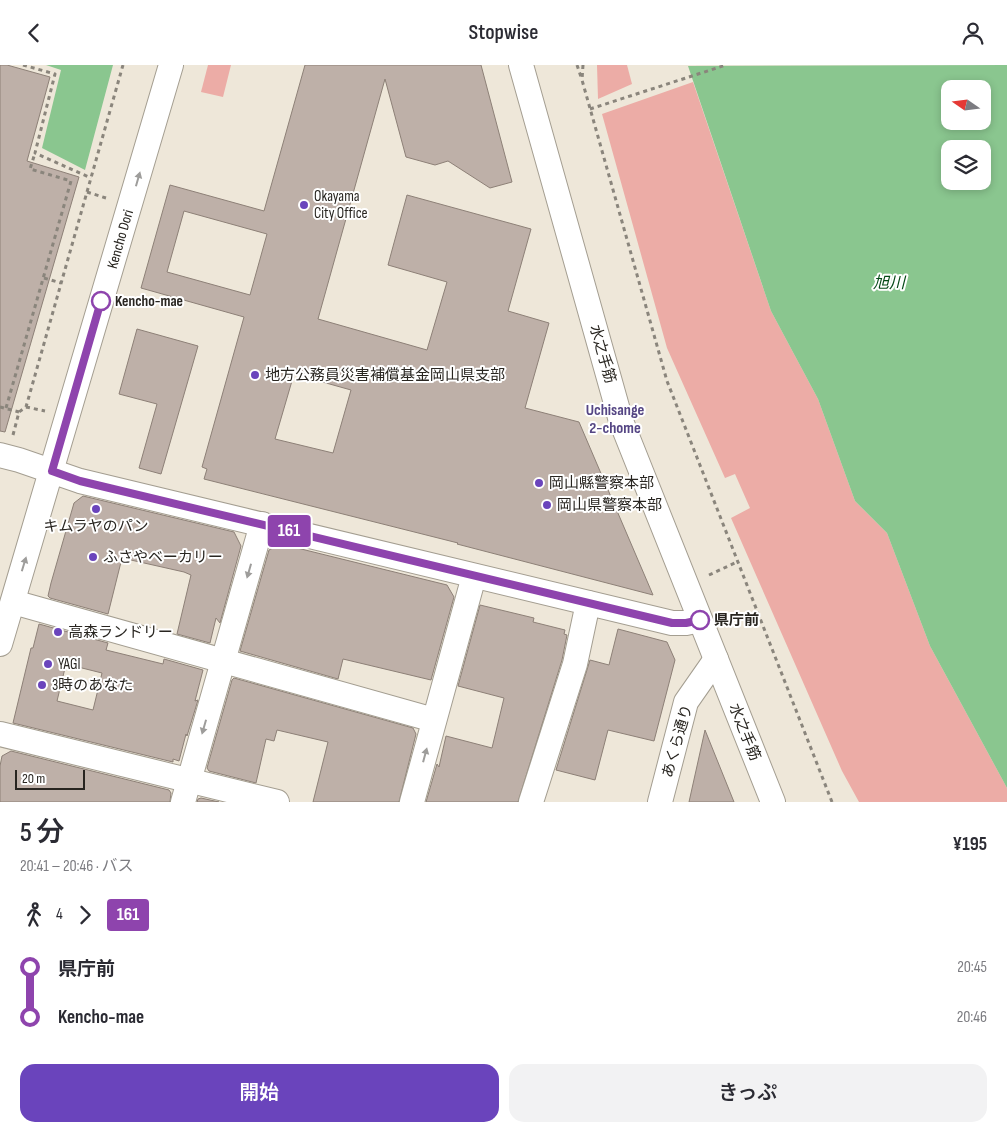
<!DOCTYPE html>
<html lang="ja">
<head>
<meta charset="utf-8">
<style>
	body { margin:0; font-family:"Sofia Sans Condensed","Noto Sans JP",sans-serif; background:#f2f2f3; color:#2b2b33; height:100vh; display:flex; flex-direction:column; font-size:19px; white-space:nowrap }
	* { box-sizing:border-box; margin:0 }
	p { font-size:16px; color:#7c7c81 }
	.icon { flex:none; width:28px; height:28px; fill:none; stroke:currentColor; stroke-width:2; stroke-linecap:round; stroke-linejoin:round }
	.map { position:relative; height:737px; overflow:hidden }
	.sheet { display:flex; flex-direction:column; background:#fff; flex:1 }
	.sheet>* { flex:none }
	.badge { padding:0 10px; border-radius:4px; font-size:18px; line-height:32px }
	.needle { width:32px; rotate:284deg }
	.tools { position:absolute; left:941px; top:15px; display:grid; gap:10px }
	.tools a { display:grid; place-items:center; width:50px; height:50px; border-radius:10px; background:#fff; box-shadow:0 2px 8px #0003; font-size:25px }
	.scale { position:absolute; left:15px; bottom:12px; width:70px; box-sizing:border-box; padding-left:5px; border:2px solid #282520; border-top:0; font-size:14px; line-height:18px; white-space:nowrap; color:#282520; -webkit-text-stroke:4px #fff; paint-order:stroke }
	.map>.badge { position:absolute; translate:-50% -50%; box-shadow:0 0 0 2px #fff }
	.legs { display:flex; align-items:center; gap:8px; height:55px; padding:0 20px; font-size:16px }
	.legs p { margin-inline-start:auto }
	.overview { display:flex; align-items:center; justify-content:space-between; height:85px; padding:0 20px }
	h1 { font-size:28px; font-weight:600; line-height:38px }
	.button { display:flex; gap:10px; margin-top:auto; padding:10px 20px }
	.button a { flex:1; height:58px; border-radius:15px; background:#6a44bc; color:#fff; font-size:20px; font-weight:600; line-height:58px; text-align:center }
	.button a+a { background:#f2f2f3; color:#2b2b33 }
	ul { padding:0 20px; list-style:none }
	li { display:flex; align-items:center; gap:18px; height:50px; font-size:19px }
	li i { display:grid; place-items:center; width:8px; height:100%; margin:0 6px; background:currentColor }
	li i::after { content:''; width:12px; height:12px; margin:-6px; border:4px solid; border-radius:50%; background:#fff }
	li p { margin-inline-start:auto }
	li:first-child i { background:linear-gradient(#0000 50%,currentColor 0) }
	li:last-child i { background:linear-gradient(currentColor 50%,#0000 0) }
	header { display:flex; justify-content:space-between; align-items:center; height:65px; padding:0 20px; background:#fff; font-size:22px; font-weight:600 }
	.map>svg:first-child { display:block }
	.green { fill:#ecaca6 }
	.water { fill:#8ac68f; fill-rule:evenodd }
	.building { fill:#beb0a8; stroke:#8d8077; fill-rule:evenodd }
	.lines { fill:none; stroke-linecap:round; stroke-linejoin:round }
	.minor-casing { stroke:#a49e91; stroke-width:26 }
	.path { stroke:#8a857c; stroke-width:3; stroke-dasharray:4 4; stroke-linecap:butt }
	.minor { stroke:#fff; stroke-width:24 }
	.oneway { fill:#9e9d9b }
	.line-1-casing { stroke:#fff; stroke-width:11 }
	.line-1 { stroke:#8e44ad; stroke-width:8 }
	.poi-dot { fill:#6a44bc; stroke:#fff; stroke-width:2 }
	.stop-1-dot { fill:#fff; stroke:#8e44ad; stroke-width:2.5 }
	.labels { text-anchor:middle; stroke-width:4; stroke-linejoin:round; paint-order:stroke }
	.poi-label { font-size:15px; fill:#282520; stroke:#fff; text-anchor:start }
	.street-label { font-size:15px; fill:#282520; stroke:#fff }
	.stop-label { font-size:15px; font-weight:bold; fill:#282520; stroke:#fff; text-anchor:start }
	.water-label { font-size:16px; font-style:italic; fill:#044916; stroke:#fff }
	.neighbourhood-label { font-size:16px; font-weight:bold; fill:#554684; stroke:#fff }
</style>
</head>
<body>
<header><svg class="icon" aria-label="back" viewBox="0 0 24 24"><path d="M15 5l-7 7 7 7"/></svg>Stopwise<svg class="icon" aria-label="person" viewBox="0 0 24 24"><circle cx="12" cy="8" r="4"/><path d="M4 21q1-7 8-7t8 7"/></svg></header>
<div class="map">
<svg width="1007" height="737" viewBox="0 0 1007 737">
	<rect width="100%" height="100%" fill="#eee7d9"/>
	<g class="green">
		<polygon points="208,0 231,0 223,32 201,27"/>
		<polygon points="597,0 627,0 632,19 598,34"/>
		<polygon points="693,17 771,246 818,334 855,436 887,468 930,581 1007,723 1007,737 859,737 842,706 731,453 750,443 735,409 725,413 667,283 602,49"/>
	</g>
	<g class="water">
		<polygon points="46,0 113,0 85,105 42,83 61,5"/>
		<path d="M1007,0V723L930,581L887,468L855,436L818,334L771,246L688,1ZM950,24H982V56H950ZM950,84H982V116H950Z"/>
	</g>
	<g class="building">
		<polygon points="0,0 7,0 50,12 27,96 79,112 5,367 0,366"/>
		<path d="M305,0H481L512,117L490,123L448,96L435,100L406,92L385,14L318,254L427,285L447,217L388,200L407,130L531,164L508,246L549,258L525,343L579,357L653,530L457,479L458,478L204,414L207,404L202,402L244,252L141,223L170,120L264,146ZM184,146L267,169L250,230L167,207ZM294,309L351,325L333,388L275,374Z"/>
		<polygon points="137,264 198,281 161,409 139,403 157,339 119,329"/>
		<polygon points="83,431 234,467 241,481 220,558 216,553 210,578 177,569 191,510 184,507 122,493 108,549 50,533 48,531 51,518 74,438"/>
		<polygon points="281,479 447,520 454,532 431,615 343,594 338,614 240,586 269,485"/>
		<polygon points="480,540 534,553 533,557 565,565 564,569 567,570 562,595 518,737 426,737 437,699 439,702 446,671 492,683 504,633 458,621"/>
		<path d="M39,559L108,578L106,585L163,599L164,594L203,605L195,636L198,635L187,671L186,669L179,696L173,694V697L13,658L31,583H33ZM66,599L102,608L93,645L57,636Z"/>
		<polygon points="618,564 667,577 675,595 654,676 608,665 595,715 556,705 590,595 609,600"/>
		<polygon points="234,613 413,663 416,669 399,737 313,737 328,677 277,665 274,676 266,674 256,718 209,706 207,703 232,615"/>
		<polygon points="705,665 734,737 689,737"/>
		<polygon points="11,686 169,725 171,728 170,737 0,737 0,701 2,691"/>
		<polygon points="201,733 219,737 197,737 198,734"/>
	</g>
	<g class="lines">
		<defs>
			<g id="minor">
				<polyline points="521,0 621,356 773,737"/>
				<polyline points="0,390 19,395 80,416 672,558 686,558 700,555"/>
				<polyline points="13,537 434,655"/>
				<polyline points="0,579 171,0"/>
				<polyline points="0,669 277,737"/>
				<polyline points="183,737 262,459"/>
				<polyline points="412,737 474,511"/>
				<polyline points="531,737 575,599 588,538"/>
				<polyline points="660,737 686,637 716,594"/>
			</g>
		</defs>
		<use href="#minor" class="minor-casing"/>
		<g class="path">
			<polyline points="23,0 55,9 35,88 91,113"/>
			<polyline points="577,0 581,12"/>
			<polyline points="583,0 582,15 667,316 832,737"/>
			<polyline points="590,44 726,0"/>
			<polyline points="87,127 106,133"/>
			<polyline points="44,213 61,218"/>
			<polyline points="0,342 19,347"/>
			<polyline points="26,342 45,346"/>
			<polyline points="6,343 71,116 30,104 35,88"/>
			<polyline points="13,370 19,347 26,342 123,0"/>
			<polyline points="709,510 737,497"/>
		</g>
		<use href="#minor" class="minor"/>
	</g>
	<defs><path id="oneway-solid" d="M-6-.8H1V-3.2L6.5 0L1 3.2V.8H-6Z" transform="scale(1.25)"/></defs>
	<g class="oneway">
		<use href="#oneway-solid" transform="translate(138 114) rotate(-74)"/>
		<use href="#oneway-solid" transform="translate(24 499) rotate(-73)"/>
		<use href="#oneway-solid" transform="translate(249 506) rotate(106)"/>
		<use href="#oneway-solid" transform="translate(204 662) rotate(106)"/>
		<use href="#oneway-solid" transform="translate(425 690) rotate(-75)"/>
	</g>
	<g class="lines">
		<defs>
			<polyline id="line-1" points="101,236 52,406 80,416 672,558 686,558 700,555"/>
		</defs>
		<use href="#line-1" class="line-1-casing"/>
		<use href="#line-1" class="line-1"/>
	</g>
	<g class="poi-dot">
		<circle cx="304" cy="140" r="5"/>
		<circle cx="255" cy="310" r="5"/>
		<circle cx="539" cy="418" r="5"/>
		<circle cx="547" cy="440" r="5"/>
		<circle cx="96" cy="444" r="5"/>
		<circle cx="93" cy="492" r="5"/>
		<circle cx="58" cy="567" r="5"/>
		<circle cx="48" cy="599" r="5"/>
		<circle cx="42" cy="620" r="5"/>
	</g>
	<g class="stop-1-dot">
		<circle cx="101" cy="236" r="9"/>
		<circle cx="700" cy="555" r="9"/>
	</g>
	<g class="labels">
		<g class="poi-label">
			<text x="314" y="136">Okayama<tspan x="314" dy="17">City Office</tspan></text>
			<text x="265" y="315">地方公務員災害補償基金岡山県支部</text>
			<text x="549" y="423">岡山縣警察本部</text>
			<text x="557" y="445">岡山県警察本部</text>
			<text x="96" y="466" text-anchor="middle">キムラヤのパン</text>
			<text x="103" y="497">ふさやベーカリー</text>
			<text x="68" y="572">高森ランドリー</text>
			<text x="58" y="604">YAGI</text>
			<text x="52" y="625">3時のあなた</text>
		</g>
		<g class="street-label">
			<text transform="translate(120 174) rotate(-74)" y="5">Kencho Dori</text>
			<text transform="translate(603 289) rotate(74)" y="5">水之手筋</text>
			<text transform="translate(745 667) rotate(68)" y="5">水之手筋</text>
			<text transform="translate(677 676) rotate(-74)" y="5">あくら通り</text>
		</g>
		<g class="stop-label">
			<text x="115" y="241">Kencho-mae</text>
			<text x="714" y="560">県庁前</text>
		</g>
		<g class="water-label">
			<text x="889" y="223">旭川</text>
		</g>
		<g class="neighbourhood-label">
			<text x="615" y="350">Uchisange<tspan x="615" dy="18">2-chome</tspan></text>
		</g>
	</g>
</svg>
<div class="tools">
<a><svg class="needle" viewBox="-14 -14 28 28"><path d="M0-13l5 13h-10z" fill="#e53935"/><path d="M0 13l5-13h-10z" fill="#7c7c81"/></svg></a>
<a><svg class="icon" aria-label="layers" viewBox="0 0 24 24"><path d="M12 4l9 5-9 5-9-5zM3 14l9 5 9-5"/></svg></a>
</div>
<div class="scale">20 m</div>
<b class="badge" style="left:289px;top:466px;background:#8e44ad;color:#fff">161</b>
</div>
<section class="sheet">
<div class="overview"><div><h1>5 分</h1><p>20:41 – 20:46 · バス</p></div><b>¥195</b></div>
<div class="legs"><svg class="icon" aria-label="walk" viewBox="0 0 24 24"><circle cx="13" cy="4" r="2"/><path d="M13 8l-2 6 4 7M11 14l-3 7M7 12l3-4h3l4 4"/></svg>4<svg class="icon" aria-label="forward" viewBox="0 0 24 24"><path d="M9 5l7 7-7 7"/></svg><b class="badge" style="background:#8e44ad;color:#fff">161</b></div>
<ul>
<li><i style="color:#8e44ad"></i><b>県庁前</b><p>20:45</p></li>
<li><i style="color:#8e44ad"></i><b>Kencho-mae</b><p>20:46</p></li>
</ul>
<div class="button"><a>開始</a><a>きっぷ</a></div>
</section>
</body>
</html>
